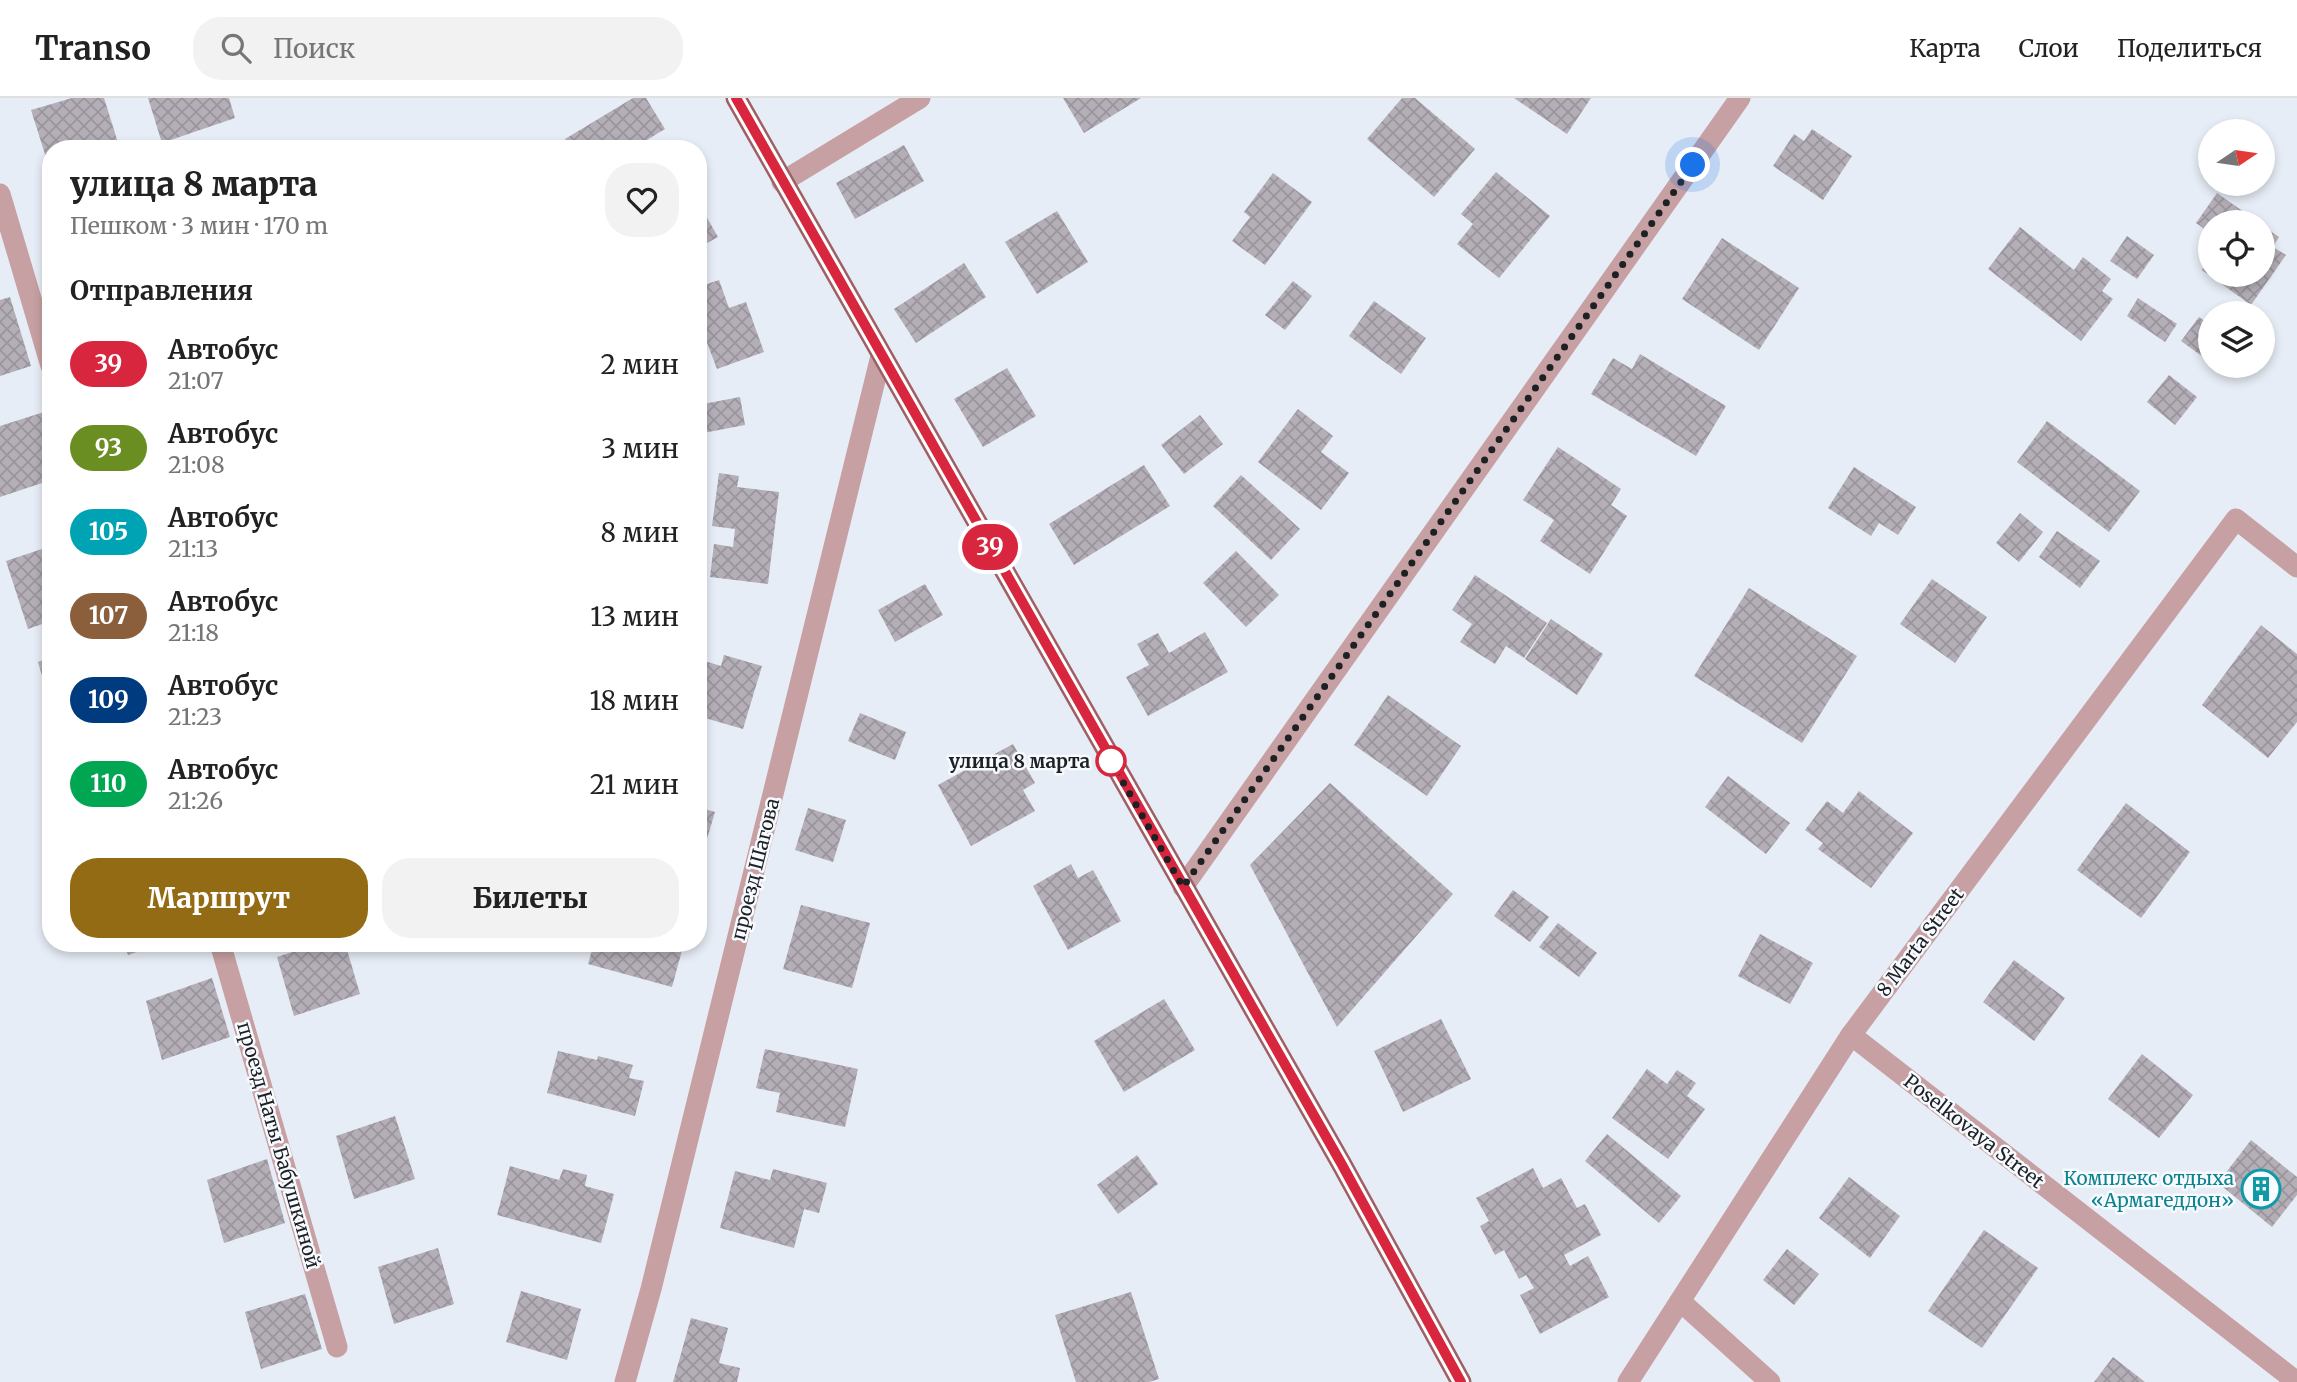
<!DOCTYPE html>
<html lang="ru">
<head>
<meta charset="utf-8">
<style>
	body { margin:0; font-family:Merriweather,serif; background:#f2f2f2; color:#222; height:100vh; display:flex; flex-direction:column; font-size:26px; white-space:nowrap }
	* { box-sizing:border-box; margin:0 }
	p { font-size:23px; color:#767676 }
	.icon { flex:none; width:38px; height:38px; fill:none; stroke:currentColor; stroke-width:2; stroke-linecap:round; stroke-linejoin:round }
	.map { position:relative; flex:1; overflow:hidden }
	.sheet { position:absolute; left:42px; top:42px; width:665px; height:812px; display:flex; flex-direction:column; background:#fff; border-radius:28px; box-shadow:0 4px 10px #0003 }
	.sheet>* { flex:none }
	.badge { padding:0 14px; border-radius:23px; font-size:24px; line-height:46px }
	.needle { width:46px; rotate:77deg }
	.fabs { position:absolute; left:2198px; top:21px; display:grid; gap:14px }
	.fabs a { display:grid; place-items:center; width:77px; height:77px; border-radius:50%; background:#fff; box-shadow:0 4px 10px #0003; font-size:35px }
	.you { position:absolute; width:35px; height:35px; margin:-18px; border:5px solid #fff; border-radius:50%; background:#1a73e8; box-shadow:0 0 0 10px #1a73e833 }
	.map>.badge { position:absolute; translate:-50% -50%; box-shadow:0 0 0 4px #fff }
	h2 { padding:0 28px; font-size:26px; line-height:63px }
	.round { display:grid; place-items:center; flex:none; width:74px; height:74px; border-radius:28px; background:#f2f2f2 }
	.head { display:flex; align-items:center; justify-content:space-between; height:119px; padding:0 28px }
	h1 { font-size:33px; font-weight:800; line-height:52px }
	.button { display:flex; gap:14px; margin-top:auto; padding:14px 28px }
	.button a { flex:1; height:80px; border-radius:28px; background:#936b14; color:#fff; font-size:28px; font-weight:800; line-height:80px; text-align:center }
	.button a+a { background:#f2f2f2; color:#222 }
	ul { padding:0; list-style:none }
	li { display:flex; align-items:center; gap:21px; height:84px; padding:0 28px }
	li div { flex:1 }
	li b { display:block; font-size:26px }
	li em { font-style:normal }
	li .badge { min-width:77px; font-weight:700; text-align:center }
	header { display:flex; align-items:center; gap:42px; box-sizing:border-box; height:98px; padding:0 35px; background:#fff; border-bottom:2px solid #e0e0e0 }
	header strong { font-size:33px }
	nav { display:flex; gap:38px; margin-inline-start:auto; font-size:24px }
	.search { width:490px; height:63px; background:#f2f2f2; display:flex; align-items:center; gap:18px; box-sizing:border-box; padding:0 24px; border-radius:28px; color:#767676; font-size:26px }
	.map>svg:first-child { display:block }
	.building { fill:url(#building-cross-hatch) }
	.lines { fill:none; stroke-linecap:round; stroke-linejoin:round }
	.minor { stroke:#c6a0a2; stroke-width:21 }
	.major { stroke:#a05f63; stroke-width:21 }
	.line-casing { stroke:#fff; stroke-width:16 }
	.line { stroke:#d7263d; stroke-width:10 }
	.walk { stroke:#1e2124; stroke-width:7; stroke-dasharray:0 12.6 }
	.stop-dot { fill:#fff; stroke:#d7263d; stroke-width:3.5 }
	.labels { text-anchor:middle; stroke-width:5; stroke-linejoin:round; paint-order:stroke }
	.stop-label { font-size:19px; font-weight:bold; fill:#1e2124; stroke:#f7fafe; text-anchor:end }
	.street-label { font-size:19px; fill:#1e2124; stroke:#f7fafe }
	.culture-label { font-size:19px; fill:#0d838f; stroke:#f7fafe; text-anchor:end }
</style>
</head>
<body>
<header>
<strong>Transo</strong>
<div class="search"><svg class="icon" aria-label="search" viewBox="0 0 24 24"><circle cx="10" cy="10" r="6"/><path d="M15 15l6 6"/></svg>Поиск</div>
<nav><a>Карта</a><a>Слои</a><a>Поделиться</a></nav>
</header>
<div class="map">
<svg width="2297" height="1284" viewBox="0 0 2297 1284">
	<defs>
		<pattern id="building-cross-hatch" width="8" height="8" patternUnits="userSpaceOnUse" patternTransform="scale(1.75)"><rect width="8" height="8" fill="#b4aeb7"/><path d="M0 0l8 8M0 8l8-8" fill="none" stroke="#9a959d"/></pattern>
	</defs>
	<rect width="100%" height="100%" fill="#e7edf6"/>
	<g class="building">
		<polygon points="72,0 104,0 120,51 51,51 50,72 31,12"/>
		<polygon points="148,0 229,0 235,20 162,45"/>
		<polygon points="633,0 646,0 665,31 632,51 571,51 565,41"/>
		<polygon points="1063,0 1141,0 1084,35"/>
		<polygon points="1402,0 1415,0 1475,51 1434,99 1367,41"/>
		<polygon points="1514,0 1591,0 1567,36"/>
		<polygon points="1812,31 1852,58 1823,102 1773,68 1794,36 1804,43"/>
		<polygon points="904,47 924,83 855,121 836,85"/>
		<polygon points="1496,74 1550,118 1499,180 1457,146 1473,126 1461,116"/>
		<polygon points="1273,75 1312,104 1265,167 1232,143 1250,119 1244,114"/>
		<polygon points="2217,95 2258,124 2210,124 2210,135 2196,125"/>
		<polygon points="698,104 718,139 698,150"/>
		<polygon points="1057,113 1088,164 1037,196 1005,144"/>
		<polygon points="2263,128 2279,139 2273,149 2286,157 2251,207 2202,172 2210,160 2210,177 2263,177"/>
		<polygon points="2020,129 2074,172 2083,159 2111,181 2102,193 2113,201 2081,243 1988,171"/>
		<polygon points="2127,138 2154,157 2137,181 2110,163"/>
		<polygon points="1722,140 1799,190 1759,252 1682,201"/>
		<polygon points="964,165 986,199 916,245 894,211"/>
		<polygon points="719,182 729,210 746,204 764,254 717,271 698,221 698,189"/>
		<polygon points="1293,183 1312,198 1285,232 1265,217"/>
		<polygon points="10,199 31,268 0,278 0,202"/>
		<polygon points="2138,200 2177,226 2165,244 2127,218"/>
		<polygon points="1374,203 1426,240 1401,276 1349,238"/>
		<polygon points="2199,219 2210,227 2210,264 2181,243"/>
		<polygon points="1640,256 1726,308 1696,358 1591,296 1613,260 1632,271"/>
		<polygon points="1007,270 1036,318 983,349 954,301"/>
		<polygon points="2169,277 2197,299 2175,327 2147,304"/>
		<polygon points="740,299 745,327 698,336 698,307"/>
		<polygon points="1298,311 1333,338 1321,354 1349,375 1321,412 1258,364"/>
		<polygon points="44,314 51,337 51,382 0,399 0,328"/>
		<polygon points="1200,317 1223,346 1184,376 1161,347"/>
		<polygon points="2047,323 2140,393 2109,434 2017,364"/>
		<polygon points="1558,349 1621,391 1611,407 1627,418 1590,476 1540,443 1554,422 1523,402"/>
		<polygon points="1144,367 1170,408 1074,467 1049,426"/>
		<polygon points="1854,369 1916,409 1898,437 1879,425 1871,438 1828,410"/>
		<polygon points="719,375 739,378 737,389 779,394 768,486 710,479 714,446 733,449 735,431 712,428"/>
		<polygon points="1241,377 1300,431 1271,462 1213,408"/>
		<polygon points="2020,415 2043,434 2019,464 1996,445"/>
		<polygon points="2057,433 2100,463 2080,490 2039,459"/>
		<polygon points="51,448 51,523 28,531 6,463"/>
		<polygon points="1236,453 1279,497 1246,529 1203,485"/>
		<polygon points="1475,477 1547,525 1524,560 1506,548 1495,566 1460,544 1472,526 1452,512"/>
		<polygon points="1932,481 1987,519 1955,565 1900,526"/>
		<polygon points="925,486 943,517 895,544 878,512"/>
		<polygon points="1749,490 1857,558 1802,645 1694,578"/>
		<polygon points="1551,521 1603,556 1577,597 1525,561"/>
		<polygon points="2261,527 2297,556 2297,624 2268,660 2202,607"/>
		<polygon points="1205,534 1228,574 1148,618 1126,579 1149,567 1137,546 1158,535 1169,555"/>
		<polygon points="724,557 762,568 743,631 698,618 698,561 721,568"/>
		<polygon points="51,559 51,605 50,605 38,564"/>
		<polygon points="1388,597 1461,648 1427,698 1354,647"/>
		<polygon points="860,615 906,634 895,662 848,643"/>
		<polygon points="1013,646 1035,685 1023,692 1035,713 971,748 938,687"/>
		<polygon points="1728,678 1790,725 1766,756 1705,709"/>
		<polygon points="1330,685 1453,796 1337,929 1250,767"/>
		<polygon points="1859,693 1913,735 1871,790 1818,751 1823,745 1805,732 1827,703 1843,715"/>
		<polygon points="2126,705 2190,754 2141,820 2077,772"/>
		<polygon points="698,709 715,714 703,754 698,753"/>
		<polygon points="808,710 846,722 833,764 795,752"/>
		<polygon points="1071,766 1078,780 1093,772 1121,823 1068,852 1033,788"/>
		<polygon points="1513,792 1549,819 1530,844 1494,818"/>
		<polygon points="801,807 870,825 852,890 783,871"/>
		<polygon points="1558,825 1597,855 1579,879 1539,849"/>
		<polygon points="1760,836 1813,865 1790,906 1738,878"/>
		<polygon points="124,845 160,845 160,846 128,857"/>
		<polygon points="319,845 345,845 360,896 294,918 277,859"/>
		<polygon points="594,845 684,845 672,889 588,866"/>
		<polygon points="2014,862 2065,900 2034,943 1983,904"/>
		<polygon points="212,880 230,939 162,962 146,903"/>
		<polygon points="1164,901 1195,952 1124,994 1094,943"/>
		<polygon points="1441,921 1471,981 1403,1014 1374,953"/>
		<polygon points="765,951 858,971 845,1029 776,1014 780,995 756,990"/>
		<polygon points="558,953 597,962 598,958 633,967 629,980 644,983 635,1018 547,995"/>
		<polygon points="2142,956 2193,997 2159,1040 2108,1001"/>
		<polygon points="1647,971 1667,986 1677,972 1696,985 1687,998 1705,1011 1668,1061 1612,1020"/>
		<polygon points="395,1018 415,1081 354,1101 336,1038"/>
		<polygon points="1607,1036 1681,1098 1659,1125 1585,1063"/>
		<polygon points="2251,1042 2297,1079 2297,1097 2272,1129 2218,1085"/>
		<polygon points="1137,1057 1158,1086 1118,1116 1097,1087"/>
		<polygon points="267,1061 285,1125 224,1145 207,1082"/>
		<polygon points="510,1068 559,1082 563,1071 587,1077 585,1088 614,1096 601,1145 497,1117"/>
		<polygon points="1533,1070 1543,1090 1561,1080 1577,1110 1585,1106 1601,1137 1564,1157 1570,1168 1588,1158 1609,1199 1540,1236 1520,1197 1534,1190 1526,1177 1519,1181 1504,1152 1495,1157 1480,1128 1489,1123 1476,1100"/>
		<polygon points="773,1071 827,1085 819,1115 804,1111 794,1150 720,1130 735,1073 770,1082"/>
		<polygon points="1849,1079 1900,1118 1870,1160 1819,1120"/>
		<polygon points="1984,1132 2038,1170 1982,1250 1928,1213"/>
		<polygon points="438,1150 454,1206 394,1226 378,1169"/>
		<polygon points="1787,1151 1819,1176 1794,1207 1763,1182"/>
		<polygon points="521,1193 581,1211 567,1262 506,1244"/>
		<polygon points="1131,1194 1159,1281 1149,1284 1076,1284 1055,1217"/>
		<polygon points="305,1196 322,1251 261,1271 245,1214"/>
		<polygon points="691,1220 728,1230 719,1265 740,1270 737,1284 673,1284"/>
		<polygon points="2113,1259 2145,1284 2094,1284"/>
	</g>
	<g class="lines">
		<g class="minor">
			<polyline points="782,84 920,0"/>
			<polyline points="0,96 51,268"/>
			<polyline points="1183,789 1740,0"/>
			<polyline points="220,845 337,1249"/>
			<polyline points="1851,937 2297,1284"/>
			<polyline points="1680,1203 1770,1284"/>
			<polyline points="625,1284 651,1191 881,258"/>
			<polyline points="1628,1284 1851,937 2236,421 2297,469"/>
		</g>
		<polyline class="major" points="736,0 1341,1065 1461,1284"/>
	</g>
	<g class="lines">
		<defs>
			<polyline id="line" points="736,0 1341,1065 1461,1284"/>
		</defs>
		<use href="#line" class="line-casing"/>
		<use href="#line" class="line"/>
		<polyline class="walk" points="1111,663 1183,789 1693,67"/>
	</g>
	<defs>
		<symbol id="building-ring" viewBox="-11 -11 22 22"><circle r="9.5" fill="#f7fafe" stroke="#0f9aa8" stroke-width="1.5"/><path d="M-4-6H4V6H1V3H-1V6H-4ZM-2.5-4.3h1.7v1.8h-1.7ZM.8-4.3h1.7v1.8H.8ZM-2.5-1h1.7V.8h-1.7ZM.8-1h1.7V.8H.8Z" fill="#0f9aa8"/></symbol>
	</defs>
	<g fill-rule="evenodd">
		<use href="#building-ring" x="2239" y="1069" width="44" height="44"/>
	</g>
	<circle class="stop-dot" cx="1111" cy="663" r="14"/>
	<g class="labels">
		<g class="stop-label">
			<text x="1090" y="670">улица 8 марта</text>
		</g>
		<g class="street-label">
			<text transform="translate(755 771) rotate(-76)" y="7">проезд Шагова</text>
			<text transform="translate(1920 844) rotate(-53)" y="7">8 Marta Street</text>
			<text transform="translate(1974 1033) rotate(38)" y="7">Poselkovaya Street</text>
			<text transform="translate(279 1047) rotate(74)" y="7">проезд Наты Бабушкиной</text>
		</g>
		<g class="culture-label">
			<text x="2234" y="1087">Комплекс отдыха<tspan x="2234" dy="22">«Армагеддон»</tspan></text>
		</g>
	</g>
</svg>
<div class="fabs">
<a><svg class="needle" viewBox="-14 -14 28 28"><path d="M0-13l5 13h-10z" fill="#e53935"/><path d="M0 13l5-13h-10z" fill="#767676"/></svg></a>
<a><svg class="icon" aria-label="locate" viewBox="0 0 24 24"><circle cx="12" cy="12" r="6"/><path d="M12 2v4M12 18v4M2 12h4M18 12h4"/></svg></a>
<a><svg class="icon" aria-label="layers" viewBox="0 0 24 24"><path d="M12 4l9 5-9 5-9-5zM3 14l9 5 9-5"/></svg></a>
</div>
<div class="you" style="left:1693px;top:67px"></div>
<b class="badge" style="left:990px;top:449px;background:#d7263d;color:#fff">39</b>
<section class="sheet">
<div class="head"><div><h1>улица 8 марта</h1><p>Пешком · 3 мин · 170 m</p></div><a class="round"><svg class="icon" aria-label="heart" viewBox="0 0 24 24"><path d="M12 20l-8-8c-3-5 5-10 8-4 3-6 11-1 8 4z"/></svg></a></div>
<h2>Отправления</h2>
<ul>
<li><span class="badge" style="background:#d7263d;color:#fff">39</span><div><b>Автобус</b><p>21:07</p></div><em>2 мин</em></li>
<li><span class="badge" style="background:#6b8e23;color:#fff">93</span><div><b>Автобус</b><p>21:08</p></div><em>3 мин</em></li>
<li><span class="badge" style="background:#00a3b4;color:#fff">105</span><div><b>Автобус</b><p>21:13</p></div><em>8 мин</em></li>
<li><span class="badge" style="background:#8b5e3c;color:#fff">107</span><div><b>Автобус</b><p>21:18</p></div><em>13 мин</em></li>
<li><span class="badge" style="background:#003b80;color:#fff">109</span><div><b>Автобус</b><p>21:23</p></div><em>18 мин</em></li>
<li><span class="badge" style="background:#00a651;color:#fff">110</span><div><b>Автобус</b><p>21:26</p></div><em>21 мин</em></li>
</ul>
<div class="button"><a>Маршрут</a><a>Билеты</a></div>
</section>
</div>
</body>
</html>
